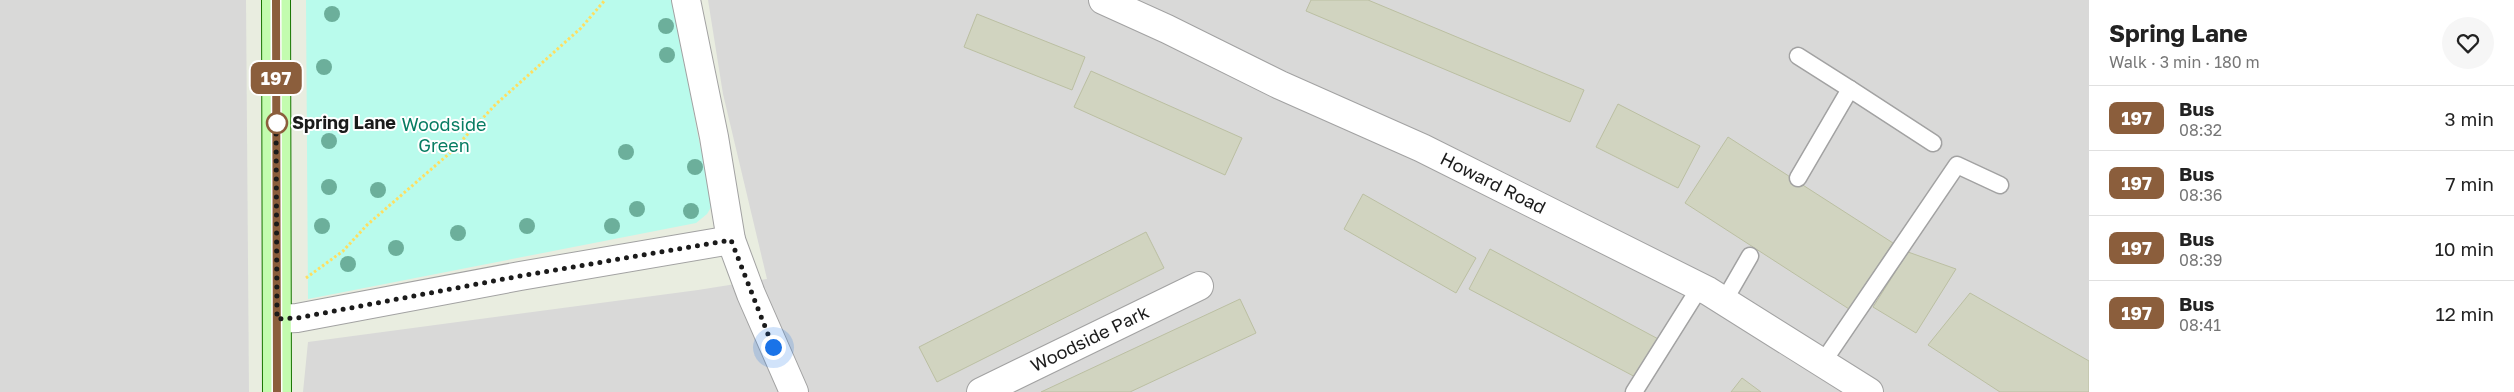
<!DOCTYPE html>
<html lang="en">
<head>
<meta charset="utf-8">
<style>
	body { margin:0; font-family:"Golos Text",sans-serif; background:#f6f6f6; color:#222; height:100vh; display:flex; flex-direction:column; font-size:19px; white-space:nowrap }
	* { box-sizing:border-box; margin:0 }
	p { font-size:16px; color:#767676 }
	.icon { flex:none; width:28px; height:28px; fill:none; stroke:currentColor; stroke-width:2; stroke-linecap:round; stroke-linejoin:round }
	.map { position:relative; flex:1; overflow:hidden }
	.sheet { display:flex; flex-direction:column; background:#fff; width:425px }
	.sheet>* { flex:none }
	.badge { padding:0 10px; border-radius:8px; font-size:18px; line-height:32px }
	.you { position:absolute; width:25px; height:25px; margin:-12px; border:4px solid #fff; border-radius:50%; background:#1a73e8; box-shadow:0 0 0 8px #1a73e833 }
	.map>.badge { position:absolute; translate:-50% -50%; box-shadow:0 0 0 2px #fff }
	.round { display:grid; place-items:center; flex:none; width:52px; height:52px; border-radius:26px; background:#f6f6f6 }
	.headline { display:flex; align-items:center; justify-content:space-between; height:85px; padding:0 20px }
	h1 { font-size:24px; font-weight:700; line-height:38px }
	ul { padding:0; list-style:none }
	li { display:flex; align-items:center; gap:15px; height:65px; padding:0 20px; border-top:1px solid #e0e0e0 }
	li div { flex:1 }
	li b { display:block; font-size:19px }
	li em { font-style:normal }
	li .badge { min-width:55px; font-weight:700; text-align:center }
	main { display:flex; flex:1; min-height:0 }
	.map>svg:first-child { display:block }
	.residential { fill:#d9d9d8 }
	.park { fill:#b9fbec }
	.building { fill:#d1d4c0; stroke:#bbbfa2 }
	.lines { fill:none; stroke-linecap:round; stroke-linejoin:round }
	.lane-casing { stroke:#a2a2a2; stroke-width:19 }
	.street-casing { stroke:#a2a2a2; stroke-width:30 }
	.secondary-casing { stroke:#177400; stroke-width:30 }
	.path { stroke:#ffdf5f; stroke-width:3; stroke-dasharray:2.5 2.5; stroke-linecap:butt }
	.lane { stroke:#fff; stroke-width:16 }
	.street { stroke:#fff; stroke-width:28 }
	.secondary { stroke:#c3fcaf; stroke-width:28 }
	.tree { fill:#6caf9b }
	.line-casing { stroke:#fff; stroke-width:11 }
	.line { stroke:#8b5e3c; stroke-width:8 }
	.walk { stroke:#1b1b1b; stroke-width:5; stroke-dasharray:0 9 }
	.stop-dot { fill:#fff; stroke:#8b5e3c; stroke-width:2.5 }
	.labels { text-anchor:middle; stroke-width:4; stroke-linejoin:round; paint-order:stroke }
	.stop-label { font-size:18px; font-weight:bold; fill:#1b1b1b; stroke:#fff; text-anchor:start }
	.park-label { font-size:18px; fill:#067c62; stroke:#fff }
	.street-label { font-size:18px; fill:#1b1b1b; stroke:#fff }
</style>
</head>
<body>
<main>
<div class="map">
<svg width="2089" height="392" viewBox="0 0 2089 392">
	<rect width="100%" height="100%" fill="#e9ede0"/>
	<g class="residential">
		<polygon points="0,0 246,0 249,392 0,392"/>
		<polygon points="708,0 2089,0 2089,392 303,392 308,342 698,290 767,279 723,94"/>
	</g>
	<polygon class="park" points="306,0 675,0 697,131 713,204 707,214 696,223 308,299"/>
	<g class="building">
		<polygon points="1311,0 1368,0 1584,90 1570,122 1306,11"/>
		<polygon points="977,14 1085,57 1072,90 964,47"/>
		<polygon points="1091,71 1242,138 1225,175 1074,107"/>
		<polygon points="1618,104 1700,146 1678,188 1596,147"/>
		<polygon points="1728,137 1893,243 1849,309 1685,203"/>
		<polygon points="1363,194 1476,258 1456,293 1344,229"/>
		<polygon points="1146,232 1164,268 937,382 919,347"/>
		<polygon points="1490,249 1662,341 1641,380 1469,289"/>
		<polygon points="1908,252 1956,269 1916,333 1873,307"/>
		<polygon points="1970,293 2089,361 2089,392 2000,392 1928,345"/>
		<polygon points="1240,299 1256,333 1130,392 1041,392"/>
		<polygon points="1742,378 1761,392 1731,392"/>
	</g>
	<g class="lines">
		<defs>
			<g id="lane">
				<polyline points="1798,56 1850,89"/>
				<polyline points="1798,178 1850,89 1933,143"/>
				<polyline points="1724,301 1750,256"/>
				<polyline points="1823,362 1957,165 2000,185"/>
				<polyline points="1634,392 1700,287"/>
			</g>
			<g id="street">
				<polyline points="686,0 714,137 731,240 751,294 794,392"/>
				<path id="s1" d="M1103,0L1167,29L1280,85L1422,148L1708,291L1869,392"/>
				<polyline points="277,319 297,318 520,276 731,240"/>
				<path id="s2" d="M981,392L1199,286"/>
			</g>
			<polyline id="secondary" points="276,0 277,392"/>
		</defs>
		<use href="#lane" class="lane-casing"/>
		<use href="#street" class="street-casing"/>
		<use href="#secondary" class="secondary-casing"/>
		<polyline class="path" points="306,278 343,251 367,225 451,152 496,104 581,28 605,0"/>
		<use href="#lane" class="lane"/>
		<use href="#street" class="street"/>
		<use href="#secondary" class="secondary"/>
	</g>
	<g class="tree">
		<circle cx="332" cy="14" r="8"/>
		<circle cx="666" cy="26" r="8"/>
		<circle cx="667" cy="55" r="8"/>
		<circle cx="324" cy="67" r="8"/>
		<circle cx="329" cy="141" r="8"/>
		<circle cx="626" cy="152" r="8"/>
		<circle cx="695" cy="167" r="8"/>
		<circle cx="329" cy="187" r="8"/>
		<circle cx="378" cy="190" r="8"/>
		<circle cx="637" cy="209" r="8"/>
		<circle cx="691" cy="211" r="8"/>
		<circle cx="322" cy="226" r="8"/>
		<circle cx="527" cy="226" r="8"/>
		<circle cx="612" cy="226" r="8"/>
		<circle cx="458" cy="233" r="8"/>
		<circle cx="396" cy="248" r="8"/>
		<circle cx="348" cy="264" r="8"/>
	</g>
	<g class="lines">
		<defs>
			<polyline id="line" points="276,0 277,392"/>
		</defs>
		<use href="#line" class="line-casing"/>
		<use href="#line" class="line"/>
		<polyline class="walk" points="277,123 276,115 277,319 297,318 520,276 731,240 773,347"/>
	</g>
	<circle class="stop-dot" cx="277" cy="123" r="10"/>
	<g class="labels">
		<g class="stop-label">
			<text x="292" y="129">Spring Lane</text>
		</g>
		<g class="park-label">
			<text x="444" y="131">Woodside<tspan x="444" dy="21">Green</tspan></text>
		</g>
		<g class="street-label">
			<text dy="6" stroke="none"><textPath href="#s1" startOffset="431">Howard Road</textPath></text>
			<text dy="6" stroke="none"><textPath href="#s2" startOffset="121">Woodside Park</textPath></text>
		</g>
	</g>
</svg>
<div class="you" style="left:773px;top:347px"></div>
<b class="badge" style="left:276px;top:78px;background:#8b5e3c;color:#fff">197</b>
</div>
<section class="sheet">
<div class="headline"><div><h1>Spring Lane</h1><p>Walk · 3 min · 180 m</p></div><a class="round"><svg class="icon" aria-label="heart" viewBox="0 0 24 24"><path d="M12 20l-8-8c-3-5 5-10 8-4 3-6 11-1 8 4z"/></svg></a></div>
<ul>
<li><span class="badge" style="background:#8b5e3c;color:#fff">197</span><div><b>Bus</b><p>08:32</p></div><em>3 min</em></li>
<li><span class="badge" style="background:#8b5e3c;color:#fff">197</span><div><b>Bus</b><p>08:36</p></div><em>7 min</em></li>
<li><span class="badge" style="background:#8b5e3c;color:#fff">197</span><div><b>Bus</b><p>08:39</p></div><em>10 min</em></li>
<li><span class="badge" style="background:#8b5e3c;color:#fff">197</span><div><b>Bus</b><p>08:41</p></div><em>12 min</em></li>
</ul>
</section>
</main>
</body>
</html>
